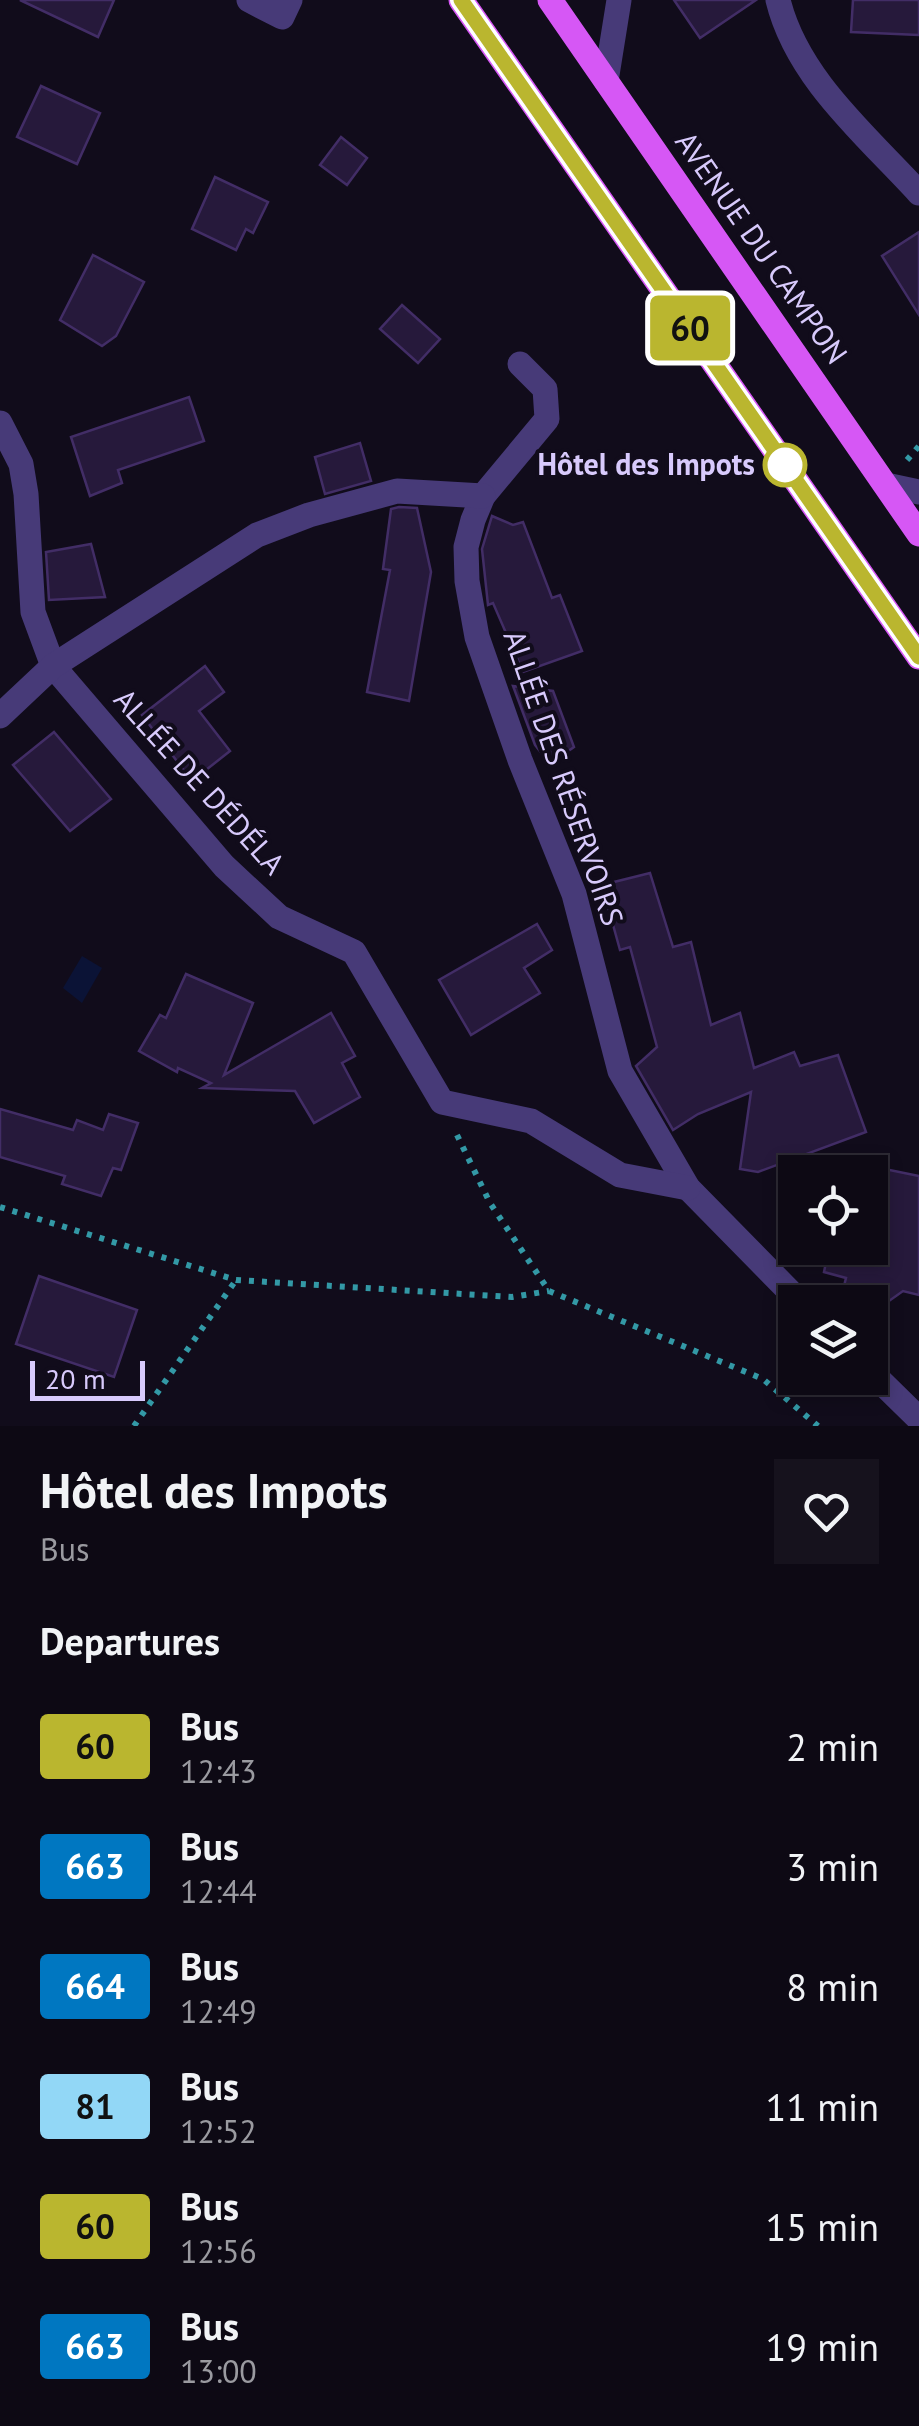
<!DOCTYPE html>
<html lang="en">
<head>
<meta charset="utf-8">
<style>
	body { margin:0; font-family:"PT Sans",sans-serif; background:#16121d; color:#f1f3f6; height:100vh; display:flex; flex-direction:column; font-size:38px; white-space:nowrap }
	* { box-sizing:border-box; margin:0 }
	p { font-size:32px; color:#9a9aa0 }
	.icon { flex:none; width:55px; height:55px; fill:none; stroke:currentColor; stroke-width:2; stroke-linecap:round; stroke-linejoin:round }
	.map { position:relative; height:1426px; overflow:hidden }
	.panel { display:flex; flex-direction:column; background:#0d0914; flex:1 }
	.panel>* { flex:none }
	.badge { padding:0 20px; border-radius:8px; font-size:35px; line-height:65px }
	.tools { position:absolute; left:778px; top:1155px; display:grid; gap:20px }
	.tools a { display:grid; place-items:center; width:110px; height:110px; border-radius:0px; background:#0d0914; box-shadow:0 5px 15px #0003,0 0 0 2px #2d2a34; font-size:50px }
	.scale { position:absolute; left:30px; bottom:25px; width:115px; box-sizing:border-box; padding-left:10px; border:5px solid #d8cafc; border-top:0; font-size:28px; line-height:35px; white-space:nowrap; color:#d8cafc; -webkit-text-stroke:8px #110c1b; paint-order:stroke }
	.map>.badge { position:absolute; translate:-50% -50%; box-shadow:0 0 0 5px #fff }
	h2 { padding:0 40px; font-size:38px; line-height:90px }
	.round { display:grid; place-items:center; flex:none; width:105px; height:105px; border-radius:0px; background:#16121d }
	.summary { display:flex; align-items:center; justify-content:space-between; height:170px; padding:0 40px }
	h1 { font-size:48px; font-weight:700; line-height:75px }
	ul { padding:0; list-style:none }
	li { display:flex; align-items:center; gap:30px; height:120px; padding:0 40px }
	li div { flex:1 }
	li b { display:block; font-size:38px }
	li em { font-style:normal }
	li .badge { min-width:110px; font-weight:700; text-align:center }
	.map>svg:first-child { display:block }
	.water { fill:#0b1336 }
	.building { fill:#26193b; stroke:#422d66; stroke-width:2.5 }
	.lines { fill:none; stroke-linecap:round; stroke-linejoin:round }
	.path { stroke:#3399a6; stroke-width:6; stroke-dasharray:5 8; stroke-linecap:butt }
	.minor { stroke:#473a78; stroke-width:25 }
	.major { stroke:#d657f5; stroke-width:25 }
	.line-casing { stroke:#fff; stroke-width:22 }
	.line { stroke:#bab62f; stroke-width:15 }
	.stop-dot { fill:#fff; stroke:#bab62f; stroke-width:5 }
	.labels { text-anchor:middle; stroke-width:8; stroke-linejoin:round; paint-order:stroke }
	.street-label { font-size:30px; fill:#d8cafc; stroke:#110c1b }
	.stop-label { font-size:30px; font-weight:bold; fill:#d8cafc; stroke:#110c1b; text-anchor:end }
</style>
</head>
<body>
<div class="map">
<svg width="919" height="1426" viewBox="0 0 919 1426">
	<rect width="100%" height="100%" fill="#110c1b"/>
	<polygon class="water" points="82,956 102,968 82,1003 63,988"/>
	<g class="building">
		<polygon points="20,0 114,0 98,37"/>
		<polygon points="674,0 756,0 700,38"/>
		<polygon points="853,0 919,0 919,35 851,32"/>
		<polygon points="41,86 100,113 77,164 17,137"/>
		<polygon points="341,137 367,158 347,185 320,165"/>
		<polygon points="215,177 268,202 253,233 246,229 236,250 192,229"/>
		<polygon points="919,232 919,315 882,256"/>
		<polygon points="93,255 144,282 116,336 102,346 60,320"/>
		<polygon points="402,305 440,339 418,363 380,329"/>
		<polygon points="189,397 204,441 118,470 122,483 90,496 71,437"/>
		<polygon points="360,443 371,481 325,494 315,457"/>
		<polygon points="399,507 417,508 431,572 409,701 367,692 390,570 383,569 391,509"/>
		<polygon points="492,516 513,525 523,522 552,598 560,595 582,651 523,672 493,603 488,605 482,549"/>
		<polygon points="91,544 105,597 49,600 46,552"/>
		<polygon points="205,666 224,692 199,711 230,751 192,781 142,715"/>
		<polygon points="513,686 553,691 574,747 550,764 535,745"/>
		<polygon points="54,732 111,799 70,831 13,765"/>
		<polygon points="650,873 673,947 691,942 711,1025 740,1013 754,1068 794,1052 800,1066 838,1055 866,1132 758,1172 740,1169 751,1092 698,1114 673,1130 636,1066 657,1047 630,947 620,950 602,885"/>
		<polygon points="537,924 552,950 524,968 540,993 471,1035 439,980"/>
		<polygon points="186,974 253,1003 224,1075 331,1013 355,1056 342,1063 360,1097 314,1123 295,1091 202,1088 211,1083 178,1068 177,1072 139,1051 160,1015 166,1018"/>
		<polygon points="0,1109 73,1130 77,1120 103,1130 109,1114 138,1123 121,1170 113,1168 101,1196 62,1184 65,1176 0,1157"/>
		<polygon points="870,1166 919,1176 919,1295 903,1291 889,1301 843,1290 846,1278 824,1272 829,1248 870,1248"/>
		<polygon points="39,1276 137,1310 114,1377 16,1344"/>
	</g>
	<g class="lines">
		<g class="path">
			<polyline points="907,460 919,446"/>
			<polyline points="457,1135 490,1203 549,1291"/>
			<polyline points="0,1207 236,1280 512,1297 549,1291"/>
			<polyline points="549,1291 763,1379 818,1426"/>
			<polyline points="134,1426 236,1280"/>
		</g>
		<g class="minor">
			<polyline points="249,0 282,17 290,0"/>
			<path d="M778,0C797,78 866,135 919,193"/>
			<polyline points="606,81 619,0"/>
			<polyline points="520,364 545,389 547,419 483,496 473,520 466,547 467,581 477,637 520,760 574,894 620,1071 688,1188 800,1302"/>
			<polyline points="0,423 21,464 26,494 33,612 53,666 224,866 279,917 354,952 442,1102 531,1121 620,1175 688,1188"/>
			<polyline points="886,485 919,492"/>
			<polyline points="0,716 53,666 257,535 309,515 397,491 483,496"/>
			<polyline points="870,1371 919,1419"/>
		</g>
		<g class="major">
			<polyline points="461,0 919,657"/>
			<polyline points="550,0 919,534"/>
		</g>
	</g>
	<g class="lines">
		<defs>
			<polyline id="line" points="461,0 919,657"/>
		</defs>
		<use href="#line" class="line-casing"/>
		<use href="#line" class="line"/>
	</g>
	<circle class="stop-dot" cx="785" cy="465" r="20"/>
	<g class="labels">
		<g class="street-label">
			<text transform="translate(761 248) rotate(55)" y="10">AVENUE DU CAMPON</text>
			<text transform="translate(563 778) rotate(71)" y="10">ALLÉE DES RÉSERVOIRS</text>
			<text transform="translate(199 782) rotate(48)" y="10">ALLÉE DE DÉDÉLA</text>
		</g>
		<g class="stop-label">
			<text x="755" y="475">Hôtel des Impots</text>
		</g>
	</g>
</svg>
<div class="tools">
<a><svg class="icon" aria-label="locate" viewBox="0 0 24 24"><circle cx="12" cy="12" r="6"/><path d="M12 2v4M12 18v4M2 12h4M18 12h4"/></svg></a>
<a><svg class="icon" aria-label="layers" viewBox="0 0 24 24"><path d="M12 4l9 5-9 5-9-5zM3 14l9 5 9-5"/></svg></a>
</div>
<div class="scale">20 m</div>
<b class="badge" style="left:690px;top:328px;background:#bab62f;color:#111">60</b>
</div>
<section class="panel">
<div class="summary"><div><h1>Hôtel des Impots</h1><p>Bus</p></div><a class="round"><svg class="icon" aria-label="heart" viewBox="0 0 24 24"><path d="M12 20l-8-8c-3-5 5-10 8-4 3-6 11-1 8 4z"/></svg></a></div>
<h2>Departures</h2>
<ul>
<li><span class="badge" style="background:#bab62f;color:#111">60</span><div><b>Bus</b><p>12:43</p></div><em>2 min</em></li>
<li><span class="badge" style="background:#0077c1;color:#fff">663</span><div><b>Bus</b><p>12:44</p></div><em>3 min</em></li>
<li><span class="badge" style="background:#0077c1;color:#fff">664</span><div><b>Bus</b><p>12:49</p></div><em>8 min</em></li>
<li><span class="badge" style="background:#92d7f6;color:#111">81</span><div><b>Bus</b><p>12:52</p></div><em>11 min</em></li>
<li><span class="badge" style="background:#bab62f;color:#111">60</span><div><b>Bus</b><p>12:56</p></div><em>15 min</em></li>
<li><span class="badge" style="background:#0077c1;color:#fff">663</span><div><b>Bus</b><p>13:00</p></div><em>19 min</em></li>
</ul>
</section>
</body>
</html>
